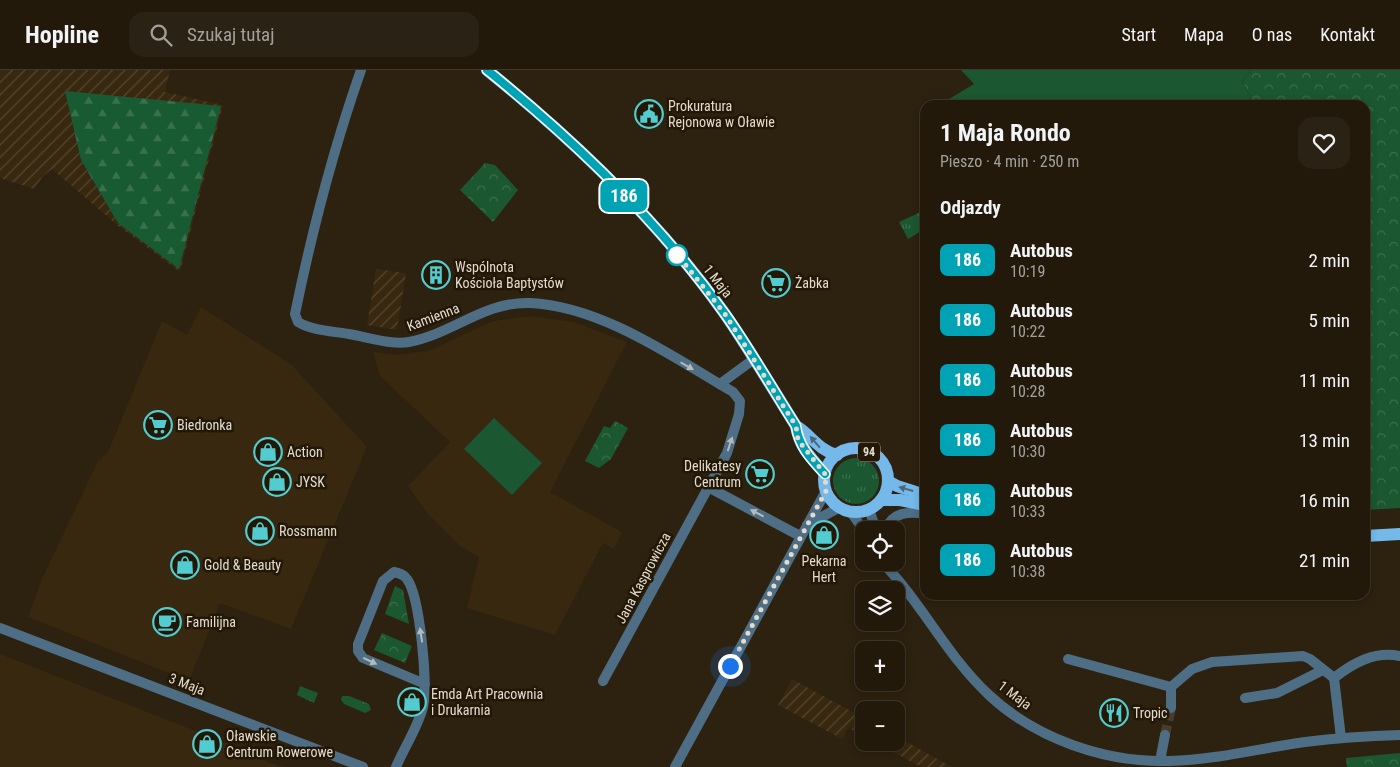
<!DOCTYPE html>
<html lang="pl">
<head>
<meta charset="utf-8">
<style>
	body { margin:0; font-family:"Roboto Condensed",sans-serif; background:#2a2214; color:#f1f3f6; height:100vh; display:flex; flex-direction:column; font-size:19px; white-space:nowrap }
	* { box-sizing:border-box; margin:0 }
	p { font-size:16px; color:#a2a09d }
	.icon { flex:none; width:28px; height:28px; fill:none; stroke:currentColor; stroke-width:2; stroke-linecap:round; stroke-linejoin:round }
	.map { position:relative; flex:1; overflow:hidden }
	.sheet { position:absolute; left:920px; top:30px; width:450px; height:500px; display:flex; flex-direction:column; background:#22190b; border-radius:15px; box-shadow:0 2px 8px #0003,0 0 0 1px #3f382c }
	.sheet>* { flex:none }
	.badge { padding:0 10px; border-radius:8px; font-size:18px; line-height:32px }
	.tools { position:absolute; left:855px; top:451px; display:grid; gap:10px }
	.tools a { display:grid; place-items:center; width:50px; height:50px; border-radius:10px; background:#22190b; box-shadow:0 2px 8px #0003,0 0 0 1px #3f382c; font-size:25px }
	.you { position:absolute; width:25px; height:25px; margin:-12px; border:4px solid #fff; border-radius:50%; background:#1a73e8; box-shadow:0 0 0 8px #1a73e833 }
	.map>.badge { position:absolute; translate:-50% -50%; box-shadow:0 0 0 2px #fff }
	h2 { padding:0 20px; font-size:19px; line-height:45px }
	.round { display:grid; place-items:center; flex:none; width:52px; height:52px; border-radius:15px; background:#2a2214 }
	.headline { display:flex; align-items:center; justify-content:space-between; height:85px; padding:0 20px }
	h1 { font-size:24px; font-weight:700; line-height:38px }
	ul { padding:0; list-style:none }
	li { display:flex; align-items:center; gap:15px; height:60px; padding:0 20px }
	li div { flex:1 }
	li b { display:block; font-size:19px }
	li em { font-style:normal }
	li .badge { min-width:55px; font-weight:700; text-align:center }
	header { display:flex; align-items:center; gap:30px; box-sizing:border-box; height:70px; padding:0 25px; background:#22190b; border-bottom:1px solid #3f382c }
	header strong { font-size:24px }
	nav { display:flex; gap:28px; margin-inline-start:auto; font-size:18px }
	.search { width:350px; height:45px; background:#2a2214; display:flex; align-items:center; gap:12px; box-sizing:border-box; padding:0 18px; border-radius:15px; color:#a2a09d; font-size:19px }
	.map>svg:first-child { display:block }
	.built { fill:#37280f }
	.industrial { fill:url(#industrial-furrows) }
	.grass { fill:url(#grass-tufts) }
	.forest { fill:url(#forest-firs) }
	.park { fill:url(#park-crowns) }
	.garden { fill:#1b5731 }
	.lines { fill:none; stroke-linecap:round; stroke-linejoin:round }
	.minor-tunnel { stroke:#483d2c; stroke-width:10; stroke-dasharray:10 5; stroke-linecap:butt }
	.minor { stroke:#4e6e85; stroke-width:10 }
	.tertiary { stroke:#4e6e85; stroke-width:10 }
	.primary { stroke:#74b9ea; stroke-width:12 }
	.oneway { fill:#b6baba }
	.oneway2 { fill:#4c6878 }
	.line-casing { stroke:#fff; stroke-width:11 }
	.line { stroke:#00a3b4; stroke-width:8 }
	.walk { stroke:#e3dbd0; stroke-width:5; stroke-dasharray:0 9 }
	.stop-dot { fill:#fff; stroke:#00a3b4; stroke-width:2.5 }
	.labels { text-anchor:middle; stroke-width:5; stroke-linejoin:round; paint-order:stroke }
	.shield { fill:#231806; stroke:#a9a093; stroke-width:1 }
	.shield-label { font-size:12px; font-weight:bold; fill:#e3dbd0 }
	.poi-label { font-size:14px; fill:#e3dbd0; stroke:#231806; text-anchor:start }
	.street-label { font-size:14px; fill:#e3dbd0; stroke:#231806 }
</style>
</head>
<body>
<header>
<strong>Hopline</strong>
<div class="search"><svg class="icon" aria-label="search" viewBox="0 0 24 24"><circle cx="10" cy="10" r="6"/><path d="M15 15l6 6"/></svg>Szukaj tutaj</div>
<nav><a>Start</a><a>Mapa</a><a>O nas</a><a>Kontakt</a></nav>
</header>
<div class="map">
<svg width="1400" height="697" viewBox="0 0 1400 697">
	<defs>
		<pattern id="industrial-furrows" width="10" height="10" patternUnits="userSpaceOnUse" patternTransform="scale(1.25)"><rect width="10" height="10" fill="#37280f"/><path d="M-1 1l2-2M0 10L10 0M9 11l2-2" fill="none" stroke="#544731"/></pattern>
		<pattern id="grass-tufts" width="24" height="20" patternUnits="userSpaceOnUse" patternTransform="scale(1.25)"><rect width="24" height="20" fill="#1b5731"/><path d="M3 7l-1-3M5 7V3M7 7l1-3M15 17l-1-3M17 17v-4M19 17l1-3" fill="none" stroke="#3c6f4e"/></pattern>
		<pattern id="forest-firs" width="22" height="20" patternUnits="userSpaceOnUse" patternTransform="scale(1.25)"><rect width="22" height="20" fill="#185a32"/><path d="M5 1l3.5 6h-7zM16 11l3.5 6h-7z" fill="#39714f"/></pattern>
		<pattern id="park-crowns" width="20" height="18" patternUnits="userSpaceOnUse" patternTransform="scale(1.25)"><rect width="20" height="18" fill="#1b5731"/><path d="M2 6a3 3 0 1 1 6 0M12 15a3 3 0 1 1 6 0" fill="none" stroke="#3c6f4e"/></pattern>
	</defs>
	<rect width="100%" height="100%" fill="#2d210f"/>
	<g class="built">
		<polygon points="201,237 292,295 367,377 291,559 220,533 189,611 28,547 41,511 98,391 108,382 162,251 187,265"/>
		<polygon points="531,246 574,252 627,272 550,422 622,462 614,479 603,473 555,565 467,538 479,487 460,476 427,443 408,416 450,372 380,306 373,282 398,285 428,281 493,251"/>
		<polygon points="0,584 229,674 272,694 288,697 0,697"/>
	</g>
	<g class="industrial">
		<polygon points="0,0 170,0 165,22 223,35 180,202 117,155 52,99 43,106 34,119 0,108"/>
		<polygon points="376,199 406,203 397,260 367,255"/>
		<polygon points="792,609 864,648 864,666 848,658 842,669 778,635"/>
		<polygon points="896,666 952,697 921,697 876,673 896,672"/>
	</g>
	<g class="grass">
		<polygon points="925,140 925,159 908,169 899,152"/>
		<circle cx="856" cy="411" r="23"/>
		<polygon points="300,616 318,623 314,633 297,625"/>
		<polygon points="342,626 349,626 369,634 371,640 365,643 344,634 341,630"/>
	</g>
	<polygon class="forest" points="65,21 221,36 179,199 118,153 81,90"/>
	<g class="park">
		<polygon points="1251,0 1400,0 1400,438 1365,440 1365,35 1239,35 1251,28 1242,11"/>
		<polygon points="485,93 495,95 518,120 493,152 460,120"/>
		<polygon points="615,351 628,358 611,389 599,398 585,391 604,356 610,358"/>
		<polygon points="395,516 403,520 409,554 385,544"/>
		<polygon points="382,563 412,576 405,593 374,580"/>
		<polygon points="1400,683 1400,697 1347,697 1346,688"/>
	</g>
	<g class="garden">
		<polygon points="961,0 1251,0 1242,11 1251,28 1239,35 939,35 974,14"/>
		<polygon points="494,348 542,393 512,425 464,379"/>
	</g>
	<g class="lines">
		<polyline class="minor-tunnel" points="1165,665 1171,638"/>
		<g class="minor">
			<path d="M361,0C333,80 312,161 295,244L298,252C313,261 332,261 349,264C367,267 391,275 409,272C452,264 485,231 530,233C601,236 673,287 733,322L740,331L739,344L727,383L603,611"/>
			<polyline points="720,314 754,289"/>
			<polyline points="708,417 800,466"/>
			<polyline points="807,455 840,437"/>
			<polyline points="1068,589 1171,617 1192,599 1212,592 1303,586 1310,589 1334,608"/>
			<path d="M1334,608C1353,593 1374,581 1400,586"/>
			<polyline points="1334,608 1341,668"/>
			<polyline points="1171,617 1171,638"/>
			<polyline points="1245,628 1277,623 1323,600"/>
			<polyline points="1160,691 1165,665"/>
			<path d="M396,697C404,678 418,657 423,637C428,614 420,527 407,509C404,504 399,503 394,502L383,511L358,574V581L363,588L425,614"/>
			<polyline points="675,697 826,421"/>
		</g>
		<g class="tertiary">
			<polyline points="869,439 876,460"/>
			<polyline points="851,442 864,461"/>
			<path d="M885,460C893,442 908,441 925,444"/>
			<path d="M882,492C922,533 947,586 989,625C1036,669 1106,693 1170,691C1215,690 1261,678 1305,672C1337,668 1368,666 1400,665"/>
			<polyline points="0,558 363,697"/>
		</g>
		<g class="primary">
			<path d="M487,0C575,71 659,151 725,244C750,280 772,318 796,356C799,377 812,389 825,404"/>
			<path d="M796,356C811,365 818,380 837,385"/>
			<circle cx="856" cy="410" r="32"/>
			<polyline points="888,411 897,416 925,425"/>
			<polyline points="882,430 900,430 925,435"/>
			<polyline points="1365,466 1400,464"/>
		</g>
	</g>
	<defs><path id="oneway-solid" d="M-6-.8H1V-3.2L6.5 0L1 3.2V.8H-6Z" transform="scale(1.25)"/></defs>
	<g class="oneway">
		<use href="#oneway-solid" transform="translate(687 296) rotate(30)"/>
		<use href="#oneway-solid" transform="translate(730 374) rotate(-72)"/>
		<use href="#oneway-solid" transform="translate(757 443) rotate(-152)"/>
		<use href="#oneway-solid" transform="translate(421 565) rotate(-99)"/>
		<use href="#oneway-solid" transform="translate(370 591) rotate(25)"/>
	</g>
	<g class="oneway2">
		<use href="#oneway-solid" transform="translate(815 372) rotate(-131)"/>
		<use href="#oneway-solid" transform="translate(906 419) rotate(-164)"/>
	</g>
	<g class="lines">
		<defs>
			<path id="line" d="M487,0C575,71 659,151 725,244C750,279 772,318 796,356C799,377 811,389 825,404"/>
		</defs>
		<use href="#line" class="line-casing"/>
		<use href="#line" class="line"/>
		<polyline class="walk" points="677,185 676,183 725,244 796,356 798,370 825,404 826,421 730,596"/>
	</g>
	<defs>
		<symbol id="civic-ring" viewBox="-11 -11 22 22"><circle r="9.5" fill="#231806" stroke="#52ccd0" stroke-width="1.5"/><path d="M-.6-6.5H3V-4.5H.6V-3L4-1V1h2V6H-6V1h2V-1L-.6-3ZM-1.2 2.5V6h2.4V2.5Z" fill="#52ccd0"/></symbol>
		<symbol id="building-ring" viewBox="-11 -11 22 22"><circle r="9.5" fill="#231806" stroke="#52ccd0" stroke-width="1.5"/><path d="M-4-6H4V6H1V3H-1V6H-4ZM-2.5-4.3h1.7v1.8h-1.7ZM.8-4.3h1.7v1.8H.8ZM-2.5-1h1.7V.8h-1.7ZM.8-1h1.7V.8H.8Z" fill="#52ccd0"/></symbol>
		<symbol id="supermarket-ring" viewBox="-11 -11 22 22"><circle r="9.5" fill="#231806" stroke="#52ccd0" stroke-width="1.5"/><path d="M-6-5.5h2.5l.6 2H6L4.5 2H-2.5L-4.4-4H-6ZM-1.5 3.2a1.3 1.3 0 1 0 .1 0ZM3 3.2a1.3 1.3 0 1 0 .1 0Z" fill="#52ccd0"/></symbol>
		<symbol id="shop-ring" viewBox="-11 -11 22 22"><circle r="9.5" fill="#231806" stroke="#52ccd0" stroke-width="1.5"/><path d="M-5-2.5h2.3a2.7 3.5 0 0 1 5.4 0H5L5.5 6h-11ZM-1.5-2.5h3a1.5 2.3 0 0 0-3 0Z" fill="#52ccd0"/></symbol>
		<symbol id="cafe-ring" viewBox="-11 -11 22 22"><circle r="9.5" fill="#231806" stroke="#52ccd0" stroke-width="1.5"/><path d="M-5.5-4.5H6V0H3Q3 3.5 0 3.5H-2.5Q-5.5 3.5-5.5 0ZM3-3.2v2h1.7v-2ZM-6 4.5H4V6H-6Z" fill="#52ccd0"/></symbol>
		<symbol id="restaurant-ring" viewBox="-11 -11 22 22"><circle r="9.5" fill="#231806" stroke="#52ccd0" stroke-width="1.5"/><path d="M-5-6h1v4h1v-4h1v4h1v-4h1v5L-1.5 .5V6h-2V.5L-5-1ZM5-6V6H3V1.5H1.5Q1.5-4 5-6Z" fill="#52ccd0"/></symbol>
	</defs>
	<g fill-rule="evenodd">
		<use href="#civic-ring" x="633" y="28" width="32" height="32"/>
		<use href="#building-ring" x="420" y="189" width="32" height="32"/>
		<use href="#supermarket-ring" x="760" y="197" width="32" height="32"/>
		<use href="#supermarket-ring" x="142" y="339" width="32" height="32"/>
		<use href="#shop-ring" x="252" y="366" width="32" height="32"/>
		<use href="#supermarket-ring" x="744" y="388" width="32" height="32"/>
		<use href="#shop-ring" x="261" y="396" width="32" height="32"/>
		<use href="#shop-ring" x="244" y="445" width="32" height="32"/>
		<use href="#shop-ring" x="808" y="449" width="32" height="32"/>
		<use href="#shop-ring" x="169" y="479" width="32" height="32"/>
		<use href="#cafe-ring" x="151" y="536" width="32" height="32"/>
		<use href="#shop-ring" x="396" y="616" width="32" height="32"/>
		<use href="#restaurant-ring" x="1098" y="627" width="32" height="32"/>
		<use href="#shop-ring" x="191" y="658" width="32" height="32"/>
	</g>
	<circle class="stop-dot" cx="677" cy="185" r="10"/>
	<g class="labels">
		<rect class="shield" x="858" y="372.5" width="22" height="19" rx="4"/>
		<g class="shield-label">
			<text x="869" y="386">94</text>
		</g>
		<g class="poi-label">
			<text x="668" y="41">Prokuratura<tspan x="668" dy="16">Rejonowa w Oławie</tspan></text>
			<text x="455" y="202">Wspólnota<tspan x="455" dy="16">Kościoła Baptystów</tspan></text>
			<text x="795" y="218">Żabka</text>
			<text x="177" y="360">Biedronka</text>
			<text x="287" y="387">Action</text>
			<text x="741" y="401" text-anchor="end">Delikatesy<tspan x="741" dy="16">Centrum</tspan></text>
			<text x="296" y="417">JYSK</text>
			<text x="279" y="466">Rossmann</text>
			<text x="824" y="496" text-anchor="middle">Pekarna<tspan x="824" dy="16">Hert</tspan></text>
			<text x="204" y="500">Gold &amp; Beauty</text>
			<text x="186" y="557">Familijna</text>
			<text x="431" y="629">Emda Art Pracownia<tspan x="431" dy="16">i Drukarnia</tspan></text>
			<text x="1133" y="648">Tropic</text>
			<text x="226" y="671">Oławskie<tspan x="226" dy="16">Centrum Rowerowe</tspan></text>
		</g>
		<g class="street-label">
			<text transform="translate(718 211) rotate(52)" y="5">1 Maja</text>
			<text transform="translate(433 247) rotate(-21)" y="5">Kamienna</text>
			<text transform="translate(643 508) rotate(-62)" y="5">Jana Kasprowicza</text>
			<text transform="translate(187 614) rotate(21)" y="5">3 Maja</text>
			<text transform="translate(1015 625) rotate(37)" y="5">1 Maja</text>
		</g>
	</g>
</svg>
<div class="tools">
<a><svg class="icon" aria-label="locate" viewBox="0 0 24 24"><circle cx="12" cy="12" r="6"/><path d="M12 2v4M12 18v4M2 12h4M18 12h4"/></svg></a>
<a><svg class="icon" aria-label="layers" viewBox="0 0 24 24"><path d="M12 4l9 5-9 5-9-5zM3 14l9 5 9-5"/></svg></a>
<a>+</a>
<a>−</a>
</div>
<div class="you" style="left:730px;top:596px"></div>
<b class="badge" style="left:624px;top:126px;background:#00a3b4;color:#fff">186</b>
<section class="sheet">
<div class="headline"><div><h1>1 Maja Rondo</h1><p>Pieszo · 4 min · 250 m</p></div><a class="round"><svg class="icon" aria-label="heart" viewBox="0 0 24 24"><path d="M12 20l-8-8c-3-5 5-10 8-4 3-6 11-1 8 4z"/></svg></a></div>
<h2>Odjazdy</h2>
<ul>
<li><span class="badge" style="background:#00a3b4;color:#fff">186</span><div><b>Autobus</b><p>10:19</p></div><em>2 min</em></li>
<li><span class="badge" style="background:#00a3b4;color:#fff">186</span><div><b>Autobus</b><p>10:22</p></div><em>5 min</em></li>
<li><span class="badge" style="background:#00a3b4;color:#fff">186</span><div><b>Autobus</b><p>10:28</p></div><em>11 min</em></li>
<li><span class="badge" style="background:#00a3b4;color:#fff">186</span><div><b>Autobus</b><p>10:30</p></div><em>13 min</em></li>
<li><span class="badge" style="background:#00a3b4;color:#fff">186</span><div><b>Autobus</b><p>10:33</p></div><em>16 min</em></li>
<li><span class="badge" style="background:#00a3b4;color:#fff">186</span><div><b>Autobus</b><p>10:38</p></div><em>21 min</em></li>
</ul>
</section>
</div>
</body>
</html>
